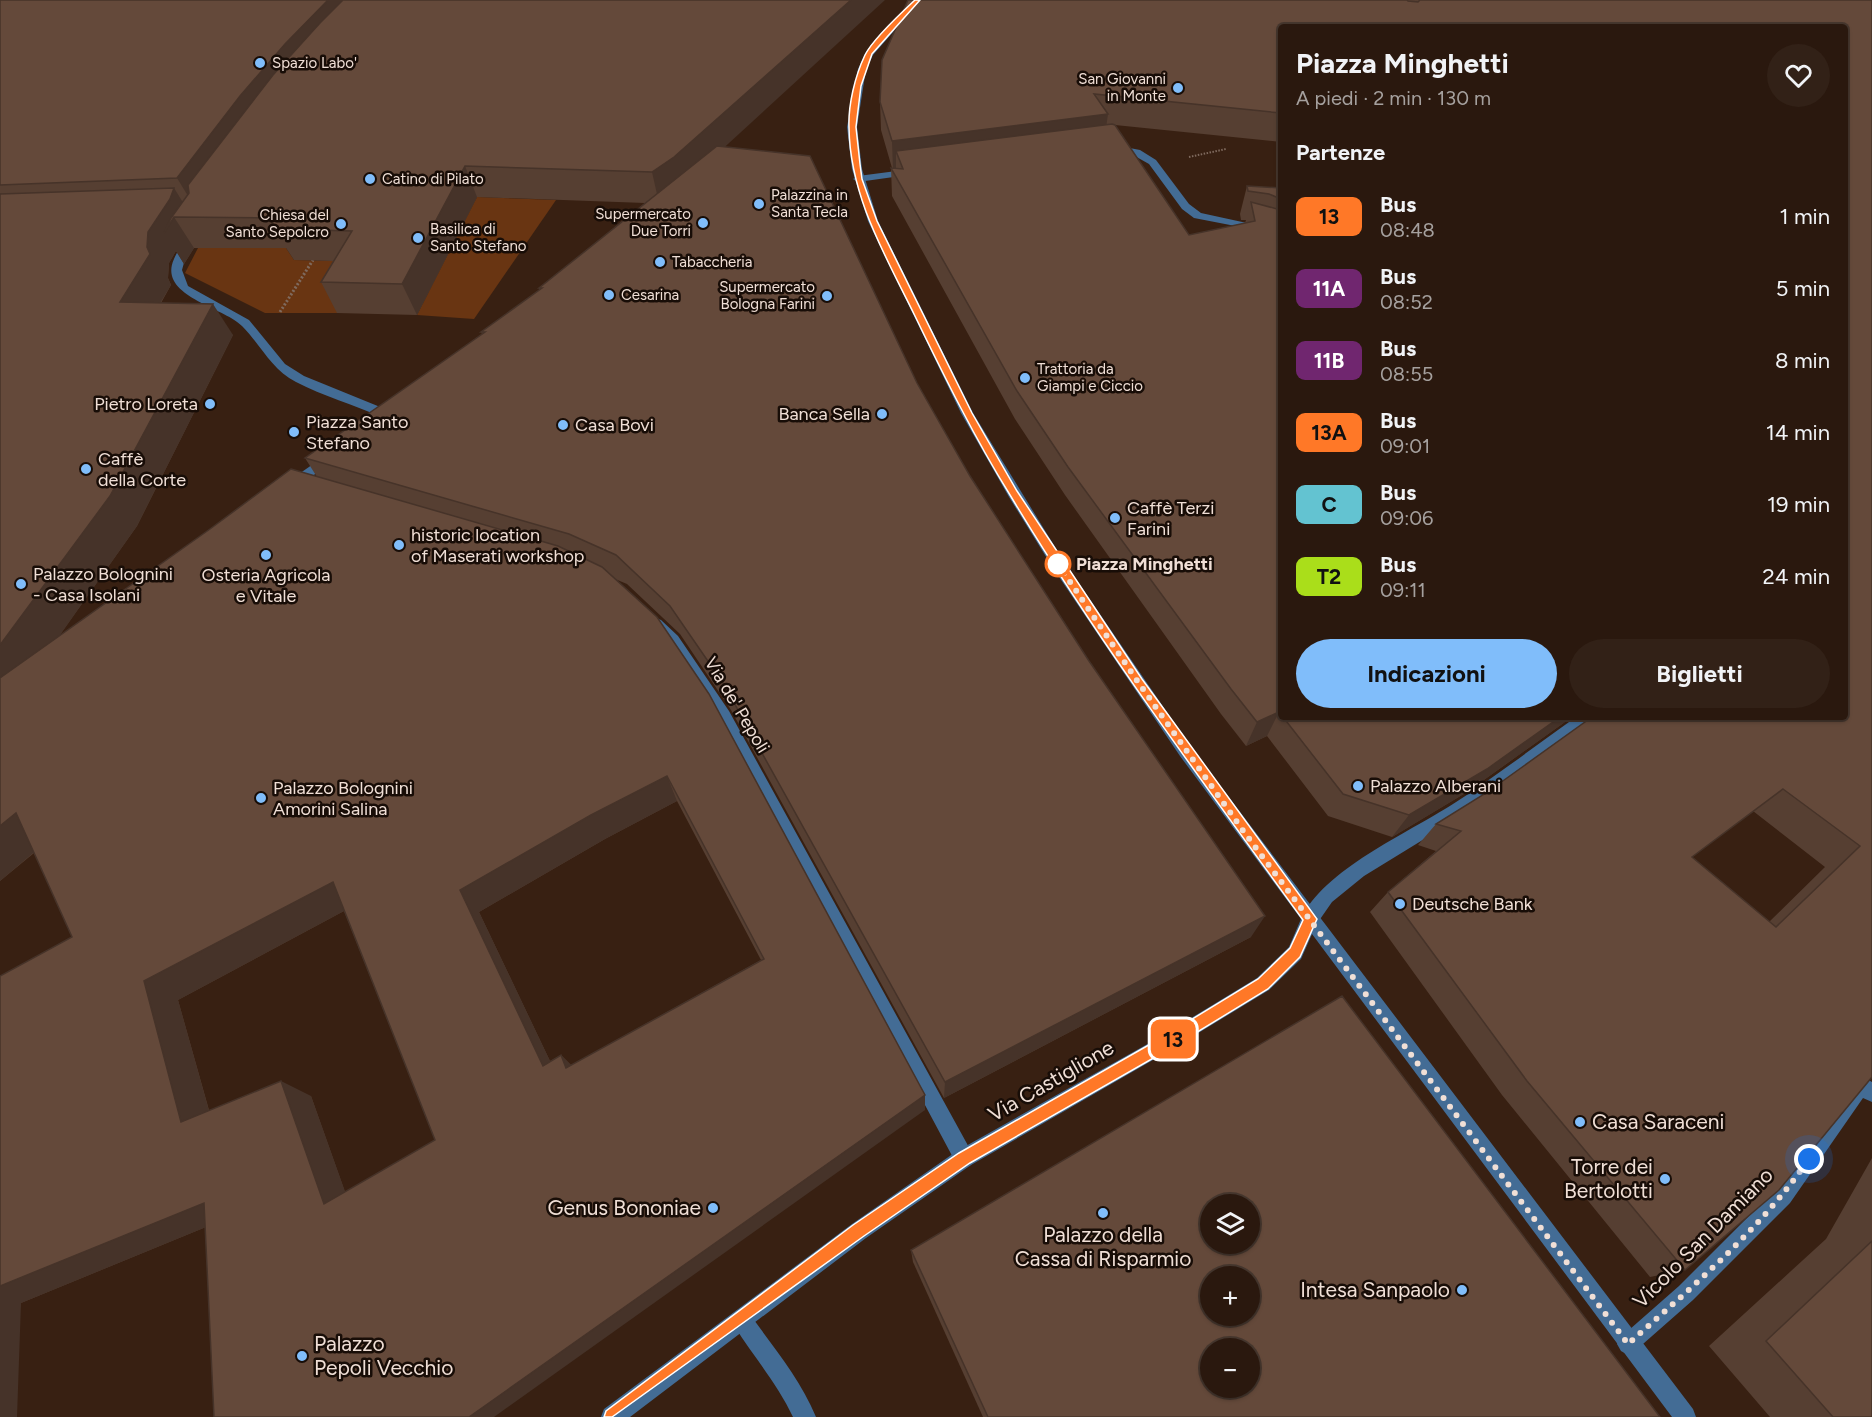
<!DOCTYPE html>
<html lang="it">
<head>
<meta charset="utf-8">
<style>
	body { margin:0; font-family:Figtree,sans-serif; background:#322117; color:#f1f3f6; height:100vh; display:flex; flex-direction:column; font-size:22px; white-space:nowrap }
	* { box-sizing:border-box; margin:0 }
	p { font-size:20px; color:#a5a09e }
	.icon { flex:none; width:33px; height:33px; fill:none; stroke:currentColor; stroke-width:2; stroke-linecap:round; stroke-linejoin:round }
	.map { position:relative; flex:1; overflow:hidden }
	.panel { position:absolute; left:1278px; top:24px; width:570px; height:696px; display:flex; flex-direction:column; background:#2a180e; border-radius:6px; box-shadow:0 2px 4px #0004,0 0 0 2px #46372e }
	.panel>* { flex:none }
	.badge { padding:0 12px; border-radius:9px; font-size:21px; line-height:39px }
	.controls { position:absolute; left:1200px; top:1194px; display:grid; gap:12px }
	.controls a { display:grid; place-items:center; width:60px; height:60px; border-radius:50%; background:#2a180e; box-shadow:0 2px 4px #0004,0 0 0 2px #46372e; font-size:30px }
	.you { position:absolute; width:30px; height:30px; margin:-15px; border:4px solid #fff; border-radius:50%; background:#1a73e8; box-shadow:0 0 0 9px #1a73e833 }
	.map>.badge { position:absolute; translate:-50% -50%; box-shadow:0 0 0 3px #fff }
	h2 { padding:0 18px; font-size:22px; line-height:54px }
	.round { display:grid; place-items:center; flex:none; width:63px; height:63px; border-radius:32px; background:#322117 }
	.headline { display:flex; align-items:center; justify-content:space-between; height:102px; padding:0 18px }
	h1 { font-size:28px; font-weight:700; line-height:45px }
	.action { display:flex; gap:12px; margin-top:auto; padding:12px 18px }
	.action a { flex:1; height:69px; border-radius:36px; background:#80bdfa; color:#111; font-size:24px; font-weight:700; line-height:69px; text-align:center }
	.action a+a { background:#322117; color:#f1f3f6 }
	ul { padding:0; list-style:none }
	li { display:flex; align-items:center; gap:18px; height:72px; padding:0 18px }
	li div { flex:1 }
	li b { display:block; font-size:22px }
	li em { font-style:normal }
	li .badge { min-width:66px; font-weight:700; text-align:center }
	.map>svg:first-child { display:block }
	.green { fill:#693512 }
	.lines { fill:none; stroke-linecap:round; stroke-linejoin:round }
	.path-far1 { stroke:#7f6a5e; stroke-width:2; stroke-dasharray:1.5 1.5; stroke-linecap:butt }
	.path { stroke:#7f6a5e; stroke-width:3; stroke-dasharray:2 2; stroke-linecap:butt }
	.service { fill:#436c95; fill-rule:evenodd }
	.pedestrian { fill:#436c95; fill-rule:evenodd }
	.minor { fill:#436c95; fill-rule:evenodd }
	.tertiary { fill:#436c95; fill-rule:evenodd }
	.wall { fill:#563f32; fill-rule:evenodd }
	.shaded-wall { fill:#463329 }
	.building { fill:#64493a; stroke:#463329; stroke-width:1.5; fill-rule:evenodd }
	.line { fill:#ff7827; stroke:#fff; stroke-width:1.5 }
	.walk { stroke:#f0dfd6; stroke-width:6; stroke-dasharray:0 10.8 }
	.poi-dot { fill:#80bdfa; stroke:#180d07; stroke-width:2 }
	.stop-dot { fill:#fff; stroke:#ff7827; stroke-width:3 }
	.labels { text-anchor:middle; stroke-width:5; stroke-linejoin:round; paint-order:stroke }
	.far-poi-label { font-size:15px; fill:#f0dfd6; stroke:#180d07; text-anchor:start }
	.poi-label { font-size:18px; fill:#f0dfd6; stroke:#180d07; text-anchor:start }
	.stop-label { font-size:18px; font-weight:bold; fill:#f0dfd6; stroke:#180d07; text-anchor:start }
	.street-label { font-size:18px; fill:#f0dfd6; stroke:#180d07 }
	.near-street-label { font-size:21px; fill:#f0dfd6; stroke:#180d07 }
	.near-poi-label { font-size:21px; fill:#f0dfd6; stroke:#180d07; text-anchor:end }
</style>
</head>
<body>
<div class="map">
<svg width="1872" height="1417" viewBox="0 0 1872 1417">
	<rect width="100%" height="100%" fill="#382012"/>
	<g class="green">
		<polygon points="477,197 556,200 474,319 417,315"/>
		<polygon points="198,248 286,248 294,260 339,261 337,313 265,313 185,273"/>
	</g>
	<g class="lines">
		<polyline class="path-far1" points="1189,157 1226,149"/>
		<polyline class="path" points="280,312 313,260"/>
		<polygon class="service" points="1861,1076 1872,1082 1872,1102 1863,1098 1790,1203 1693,1300 1635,1351 1628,1355 1621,1351 1617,1344 1621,1337 1679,1286 1776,1189 1854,1078"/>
		<g class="pedestrian">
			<path d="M190,238L195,241L185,259L182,270L188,286L249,320L285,364L304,376L390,411V417H382C354,405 323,396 296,382C271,369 261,345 242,326C224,307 157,296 174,259C177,252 183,241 190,238Z"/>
			<polygon points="329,453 335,457 333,460 296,489 286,489 285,486 286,483"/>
			<polygon points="656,618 661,620 678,636 729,711 971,1151 974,1158 971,1165 964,1168 957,1165 719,719 668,644 649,624 651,620"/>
		</g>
		<g class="minor">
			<polygon points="1114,145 1140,150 1156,160 1189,204 1201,213 1274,229 1281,233 1281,240 1256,230 1194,218 1182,209 1149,164 1133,155 1111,150 1111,146"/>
			<polygon points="912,169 917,172 915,174 858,182 853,179 858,176"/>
			<path d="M1576,717H1596L1593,721L1465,814L1364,876L1332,902L1316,925L1310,927L1304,925L1301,919C1323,870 1408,833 1453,804C1495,777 1535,746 1576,717Z"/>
			<path d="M742,1310L749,1313C773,1347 800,1378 816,1417H793C778,1385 754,1357 735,1327L732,1320L735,1313Z"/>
		</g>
		<polygon class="tertiary" points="913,0 921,0 873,55 866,69 857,127 862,169 878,221 973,413 1063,560 1190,746 1693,1409 1696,1417 1672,1417 1312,934 1301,959 1269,990 1172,1049 971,1165 866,1238 630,1417 601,1417 604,1409 852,1224 957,1151 1160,1037 1257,978 1289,947 1301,919 1180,756 1053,568 1009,497 961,413 868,221 852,169 847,127 858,69 866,52"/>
	</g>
	<g class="wall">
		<path d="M0,0L725,147L917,383L970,476L1251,937L944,1098L731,710L680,634L627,584L615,579L925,1095V1110L206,1227L21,1303L0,1417L72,937L34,853L0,881ZM477,197L645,203L539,288V290L481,332L482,334L305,458L317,477L59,636L137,526L233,335L161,303L171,285L168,278L169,263L176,251L184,264L194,248H286L294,260L333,261L321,282L337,313L417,315ZM677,801L761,960L571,1065L561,1055L550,1061L479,912L605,839ZM344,911L435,1140L345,1192L311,1096L209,1110L178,1000Z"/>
		<path d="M908,0H1872V1077L1685,1270L1650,1277L1502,1095L1370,912L1388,892L1436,851L1418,845L1436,824L1845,717V27H1281V142L1115,125L1189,235L1245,223L1246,220H1241L1240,214L1247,186L1281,188V717H1572L1467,792L1392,837L1328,816L1267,736L1246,746L1221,714L1065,495L1015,419L892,196L891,168H892L881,130L880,102ZM1753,811L1825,867L1769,922L1692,857Z"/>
		<polygon points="1872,1158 1872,1417 1770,1417 1709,1346 1826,1239"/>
		<polygon points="911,1250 1660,1417 983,1417 913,1262"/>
	</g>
	<g class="shaded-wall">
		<polygon points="328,0 368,0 196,209 177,178 240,96 285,44"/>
		<polygon points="851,0 885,0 680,188 659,203 652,172"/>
		<polygon points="1108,114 1104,142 896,151 896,169 893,169 892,141"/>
		<polygon points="465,166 477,197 417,315 402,284"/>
		<polygon points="174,188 192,217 174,217 194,248 184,264 176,251 169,263 168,278 171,285 142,333 120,302 147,247 148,232"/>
		<polygon points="213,304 233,335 137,526 29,679 0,701 0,645"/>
		<polygon points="1279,712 1267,736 1246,746 1257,722"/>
		<polygon points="1560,717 1572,717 1467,792 1392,837 1409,815"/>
		<polygon points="667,776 677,801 605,839 479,912 560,1082 543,1066 460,890 591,815"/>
		<polygon points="16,813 52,837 0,881 0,826"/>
		<polygon points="333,882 357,904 178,1000 216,1136 181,1122 144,981"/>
		<polygon points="1265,916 1251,937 944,1098 945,1082"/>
		<polygon points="561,1055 577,1071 566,1068"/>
		<polygon points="281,1081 311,1096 353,1214 324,1204"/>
		<polygon points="925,1095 925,1110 494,1417 469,1417"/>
		<polygon points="204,1203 240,1213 21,1303 17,1417 0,1417 0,1286"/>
	</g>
	<g class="building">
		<polygon points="0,0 328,0 285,44 240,96 177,178 0,185"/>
		<polygon points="343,0 851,0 674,157 652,172 465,166 402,284 321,282 352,231 277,229 268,218 174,217 164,233 171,218 189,193 188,185 273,75 320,23"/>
		<path d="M908,0H1407L1408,1L1418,2L1420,0H1872V1077L1779,1190L1685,1270L1527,1081L1388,892L1461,831L1436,824L1486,793L1592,717H1845V27H1281V113L1094,94L1108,114L892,141L880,102L882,60ZM1783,789L1860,846L1776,927L1692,857Z"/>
		<polygon points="1112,124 1115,125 1189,235 1255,221 1251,202 1281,210 1281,714 1279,712 1257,722 1231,689 1068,467 1017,391 891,168 903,169 896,151"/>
		<polygon points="717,146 810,156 917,383 970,476 1089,661 1265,916 945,1082 723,683 670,606 616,555 569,534 305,458 485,332 481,332 542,288 539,288"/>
		<polygon points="1247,186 1281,188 1281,199 1269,194 1248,191"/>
		<polygon points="174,188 170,199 148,232 147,247 150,254 120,302 213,304 110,496 0,645 0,194"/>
		<path d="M291,469L558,546L602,567L657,617L709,694L925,1095L469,1417H214L204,1203L0,1286V976L72,937L16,813L0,826V678L210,529ZM667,776L764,959L566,1068L561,1055L543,1066L460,890L591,815ZM333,882L435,1140L324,1204L281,1081L181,1122L144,981Z"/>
		<polygon points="1283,717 1560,717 1487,769 1409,815 1343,794"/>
		<path d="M1342,996L1660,1417H988L911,1250ZM1210,1204H1250V1244H1210ZM1210,1276H1250V1316H1210ZM1210,1348H1250V1388H1210Z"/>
		<polygon points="1872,1241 1872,1417 1833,1417 1766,1341"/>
	</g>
	<path class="line" d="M915,0H920L872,54L861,86L856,127L860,164L862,179L877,221L972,413L1017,491L1142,679L1317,919L1300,957L1268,989L1171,1048L970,1163L864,1236L612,1417H604L606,1411L853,1225L959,1153L1161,1038L1258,979L1290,948L1303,920C1202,781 1099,643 1010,495C974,437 944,376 914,314C885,255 850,196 849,128C848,105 855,76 865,55C873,39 901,13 915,0Z"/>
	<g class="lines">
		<path class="walk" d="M1058,564L1138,682L1244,832L1628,1344C1692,1287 1760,1230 1809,1159"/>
	</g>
	<g class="poi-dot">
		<circle cx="260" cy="63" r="6"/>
		<circle cx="1178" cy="88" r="6"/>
		<circle cx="370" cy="179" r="6"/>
		<circle cx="759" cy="204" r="6"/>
		<circle cx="703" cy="223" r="6"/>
		<circle cx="341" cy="224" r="6"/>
		<circle cx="418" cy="238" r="6"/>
		<circle cx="660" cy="262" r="6"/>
		<circle cx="609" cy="295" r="6"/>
		<circle cx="827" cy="296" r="6"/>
		<circle cx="1025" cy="378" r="6"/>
		<circle cx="210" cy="404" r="6"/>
		<circle cx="882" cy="414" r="6"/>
		<circle cx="563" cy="425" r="6"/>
		<circle cx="294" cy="432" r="6"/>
		<circle cx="86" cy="469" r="6"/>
		<circle cx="1115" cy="518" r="6"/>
		<circle cx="399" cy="545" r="6"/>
		<circle cx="266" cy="555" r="6"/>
		<circle cx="21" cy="584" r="6"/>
		<circle cx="1358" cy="786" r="6"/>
		<circle cx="261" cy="798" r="6"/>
		<circle cx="1400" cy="904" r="6"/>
		<circle cx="1580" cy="1122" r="6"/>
		<circle cx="1665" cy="1179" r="6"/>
		<circle cx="713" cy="1208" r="6"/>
		<circle cx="1103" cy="1213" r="6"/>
		<circle cx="1462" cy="1290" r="6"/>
		<circle cx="302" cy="1356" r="6"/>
	</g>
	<circle class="stop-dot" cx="1058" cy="564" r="12"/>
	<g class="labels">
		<g class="far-poi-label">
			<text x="272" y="68">Spazio Labo'</text>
			<text x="1166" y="84" text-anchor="end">San Giovanni<tspan x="1166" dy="17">in Monte</tspan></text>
			<text x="382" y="184">Catino di Pilato</text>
			<text x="771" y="200">Palazzina in<tspan x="771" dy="17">Santa Tecla</tspan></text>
			<text x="691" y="219" text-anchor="end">Supermercato<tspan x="691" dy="17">Due Torri</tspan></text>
			<text x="329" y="220" text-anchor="end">Chiesa del<tspan x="329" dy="17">Santo Sepolcro</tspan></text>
			<text x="430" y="234">Basilica di<tspan x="430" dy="17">Santo Stefano</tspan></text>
			<text x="672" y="267">Tabaccheria</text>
			<text x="815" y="292" text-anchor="end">Supermercato<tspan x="815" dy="17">Bologna Farini</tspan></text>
			<text x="621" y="300">Cesarina</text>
			<text x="1037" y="374">Trattoria da<tspan x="1037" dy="17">Giampi e Ciccio</tspan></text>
		</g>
		<g class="poi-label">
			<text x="198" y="410" text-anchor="end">Pietro Loreta</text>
			<text x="870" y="420" text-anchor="end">Banca Sella</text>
			<text x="306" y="428">Piazza Santo<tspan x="306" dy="21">Stefano</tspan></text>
			<text x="575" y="431">Casa Bovi</text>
			<text x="98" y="465">Caffè<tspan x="98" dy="21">della Corte</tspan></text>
			<text x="1127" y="514">Caffè Terzi<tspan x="1127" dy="21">Farini</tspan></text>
			<text x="411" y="541">historic location<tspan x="411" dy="21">of Maserati workshop</tspan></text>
			<text x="33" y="580">Palazzo Bolognini<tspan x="33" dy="21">- Casa Isolani</tspan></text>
			<text x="266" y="581" text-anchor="middle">Osteria Agricola<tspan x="266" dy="21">e Vitale</tspan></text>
			<text x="1370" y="792">Palazzo Alberani</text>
			<text x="273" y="794">Palazzo Bolognini<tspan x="273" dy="21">Amorini Salina</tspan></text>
			<text x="1412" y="910">Deutsche Bank</text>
		</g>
		<g class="stop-label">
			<text x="1076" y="570">Piazza Minghetti</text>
		</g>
		<g class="street-label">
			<text transform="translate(737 705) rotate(59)" y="6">Via de' Pepoli</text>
		</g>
		<g class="near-street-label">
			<text transform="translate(1051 1081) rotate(-30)" y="7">Via Castiglione</text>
			<text transform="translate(1703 1238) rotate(-45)" y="7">Vicolo San Damiano</text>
		</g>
		<g class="near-poi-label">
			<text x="1592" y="1129" text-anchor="start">Casa Saraceni</text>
			<text x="1653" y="1174">Torre dei<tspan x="1653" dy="24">Bertolotti</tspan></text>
			<text x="701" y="1215">Genus Bononiae</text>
			<text x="1103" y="1242" text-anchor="middle">Palazzo della<tspan x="1103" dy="24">Cassa di Risparmio</tspan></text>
			<text x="1450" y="1297">Intesa Sanpaolo</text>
			<text x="314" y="1351" text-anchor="start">Palazzo<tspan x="314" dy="24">Pepoli Vecchio</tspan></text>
		</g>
	</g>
</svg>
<div class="controls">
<a><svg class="icon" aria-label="layers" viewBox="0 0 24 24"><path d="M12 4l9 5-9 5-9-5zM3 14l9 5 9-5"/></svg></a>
<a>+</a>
<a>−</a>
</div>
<div class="you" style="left:1809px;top:1159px"></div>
<b class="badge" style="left:1173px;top:1039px;background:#ff7827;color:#111">13</b>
<section class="panel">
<div class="headline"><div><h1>Piazza Minghetti</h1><p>A piedi · 2 min · 130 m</p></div><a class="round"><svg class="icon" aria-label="heart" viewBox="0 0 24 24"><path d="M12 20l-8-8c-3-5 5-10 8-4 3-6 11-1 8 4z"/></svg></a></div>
<h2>Partenze</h2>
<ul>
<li><span class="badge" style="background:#ff7827;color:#111">13</span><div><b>Bus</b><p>08:48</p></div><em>1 min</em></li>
<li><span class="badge" style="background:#70266f;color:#fff">11A</span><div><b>Bus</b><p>08:52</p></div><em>5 min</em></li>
<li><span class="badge" style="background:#70266f;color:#fff">11B</span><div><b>Bus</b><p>08:55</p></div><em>8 min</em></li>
<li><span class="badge" style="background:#ff7827;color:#111">13A</span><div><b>Bus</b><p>09:01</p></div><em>14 min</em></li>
<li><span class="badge" style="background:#63c3d1;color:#111">C</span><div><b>Bus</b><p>09:06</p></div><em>19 min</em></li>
<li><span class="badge" style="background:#aade1a;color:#111">T2</span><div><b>Bus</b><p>09:11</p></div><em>24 min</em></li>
</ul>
<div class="action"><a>Indicazioni</a><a>Biglietti</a></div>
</section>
</div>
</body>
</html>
